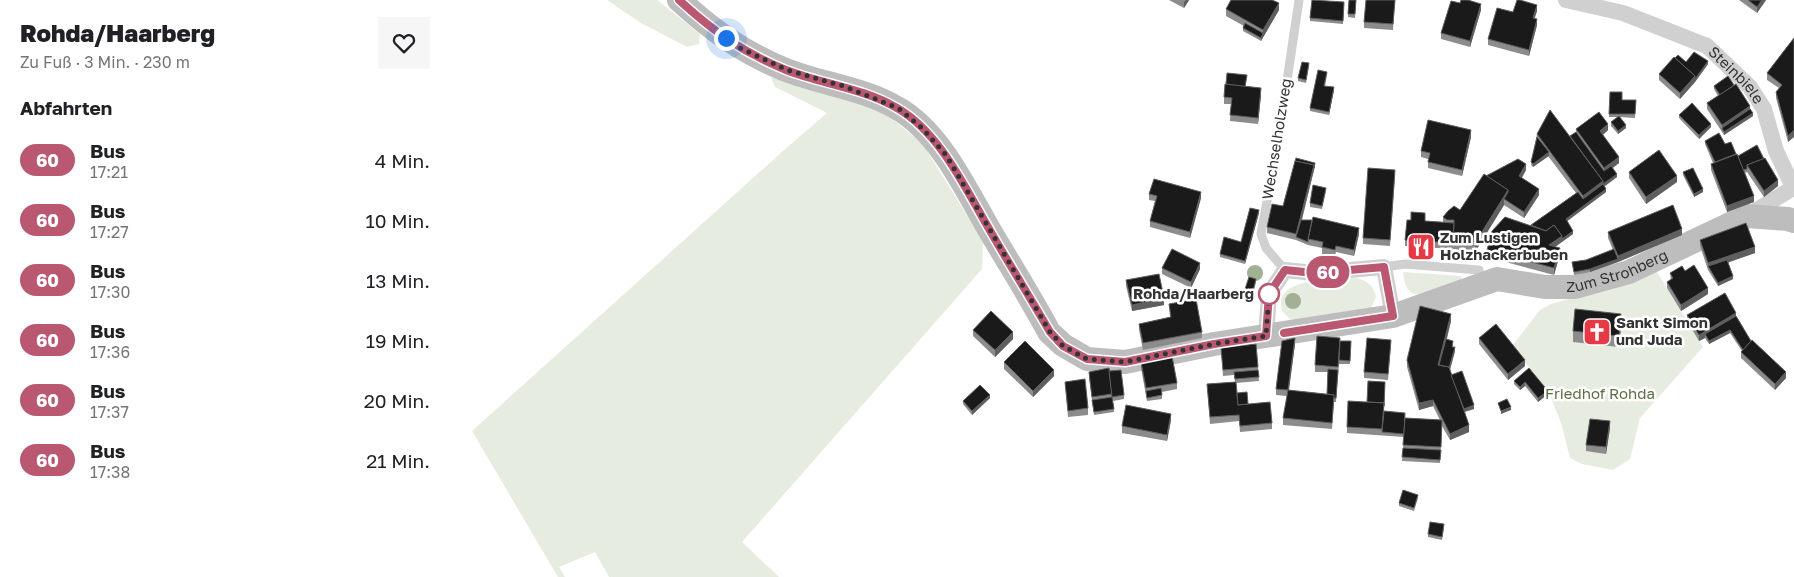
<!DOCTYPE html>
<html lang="de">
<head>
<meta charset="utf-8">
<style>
	body { margin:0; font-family:"Golos Text",sans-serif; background:#f6f6f6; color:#202124; height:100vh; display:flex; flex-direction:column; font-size:19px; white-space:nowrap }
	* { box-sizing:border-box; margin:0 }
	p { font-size:16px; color:#757577 }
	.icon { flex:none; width:28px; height:28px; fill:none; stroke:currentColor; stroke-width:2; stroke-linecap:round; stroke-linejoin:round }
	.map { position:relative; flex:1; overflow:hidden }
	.panel { display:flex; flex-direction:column; background:#fff; width:450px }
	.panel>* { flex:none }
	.badge { padding:0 10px; border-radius:16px; font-size:18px; line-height:32px }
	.you { position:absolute; width:25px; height:25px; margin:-12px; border:4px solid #fff; border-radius:50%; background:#1a73e8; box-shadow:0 0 0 8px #1a73e833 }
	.map>.badge { position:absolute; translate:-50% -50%; box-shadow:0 0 0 2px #fff }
	h2 { padding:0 20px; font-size:19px; line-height:45px }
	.round { display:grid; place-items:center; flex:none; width:52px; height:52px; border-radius:0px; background:#f6f6f6 }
	.overview { display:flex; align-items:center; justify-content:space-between; height:85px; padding:0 20px }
	h1 { font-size:24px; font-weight:800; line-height:38px }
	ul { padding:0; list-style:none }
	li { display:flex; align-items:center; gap:15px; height:60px; padding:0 20px }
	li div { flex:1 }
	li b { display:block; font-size:19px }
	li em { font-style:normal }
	li .badge { min-width:55px; font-weight:700; text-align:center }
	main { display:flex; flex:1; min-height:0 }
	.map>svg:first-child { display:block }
	.green { fill:#e6ecdf }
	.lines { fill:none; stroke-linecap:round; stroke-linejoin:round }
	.lane { stroke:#d0d0d0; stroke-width:9 }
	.street { stroke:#d0d0d0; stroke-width:16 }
	.secondary { stroke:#bdbdbd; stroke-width:24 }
	.tree { fill:#a2b095 }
	.wall { fill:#8c8c8c }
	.shaded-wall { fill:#5f5f5f }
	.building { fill:#1a1a1a; stroke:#5f5f5f }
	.line-casing { stroke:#fff; stroke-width:11 }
	.line { stroke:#ba5872; stroke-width:8 }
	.walk { stroke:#333; stroke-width:5; stroke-dasharray:0 9 }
	.stop-dot { fill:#fff; stroke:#ba5872; stroke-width:2.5 }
	.labels { text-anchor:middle; stroke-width:5; stroke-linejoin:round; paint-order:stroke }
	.street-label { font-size:15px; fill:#333; stroke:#fff }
	.poi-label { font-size:15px; font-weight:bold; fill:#333; stroke:#fff; text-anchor:start }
	.stop-label { font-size:15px; font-weight:bold; fill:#333; stroke:#fff; text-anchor:end }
	.park-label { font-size:15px; fill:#56703f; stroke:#fff }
</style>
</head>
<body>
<main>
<section class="panel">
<div class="overview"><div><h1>Rohda/Haarberg</h1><p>Zu Fuß · 3 Min. · 230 m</p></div><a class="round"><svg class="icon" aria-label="heart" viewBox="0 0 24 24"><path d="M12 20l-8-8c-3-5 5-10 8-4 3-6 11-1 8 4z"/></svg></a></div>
<h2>Abfahrten</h2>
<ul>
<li><span class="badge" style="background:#ba5872;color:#fff">60</span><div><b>Bus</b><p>17:21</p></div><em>4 Min.</em></li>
<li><span class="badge" style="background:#ba5872;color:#fff">60</span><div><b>Bus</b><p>17:27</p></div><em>10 Min.</em></li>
<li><span class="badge" style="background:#ba5872;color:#fff">60</span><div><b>Bus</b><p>17:30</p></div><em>13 Min.</em></li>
<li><span class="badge" style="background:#ba5872;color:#fff">60</span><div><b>Bus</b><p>17:36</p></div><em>19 Min.</em></li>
<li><span class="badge" style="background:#ba5872;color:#fff">60</span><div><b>Bus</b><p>17:37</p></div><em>20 Min.</em></li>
<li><span class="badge" style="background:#ba5872;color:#fff">60</span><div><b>Bus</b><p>17:38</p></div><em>21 Min.</em></li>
</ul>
</section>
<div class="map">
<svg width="1344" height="577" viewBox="0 0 1344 577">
	<rect width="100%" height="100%" fill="#fff"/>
	<g class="green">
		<polygon points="157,0 207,0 250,34 249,44 237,47 191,23"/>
		<polygon points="330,76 431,110 472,143 533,241 532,269 292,542 329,577 159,577 145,552 109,567 115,577 108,577 22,431 333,151 377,113 325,87 321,78"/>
		<path d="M953,272L1011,276L1012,279C1002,283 971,298 962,293C955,289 954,279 953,272Z"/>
		<polygon points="1207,272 1253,347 1190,418 1180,459 1163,470 1132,464 1120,458 1111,423 1099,392 1062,346 1090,310 1101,304 1177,282"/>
		<path d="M906,278C918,281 923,285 926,297L920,310L845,320L840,319L832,311C831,306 830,300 833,295C843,278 889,279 906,278Z"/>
	</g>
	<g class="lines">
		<g class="lane">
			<polyline points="934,267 955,264 1029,270 1030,284"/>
			<polyline points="835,270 816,248 811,234 828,141 849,0"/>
		</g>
		<g class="street">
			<path id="s1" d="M1116,0L1173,13L1257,46L1300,87L1314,109L1326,151L1344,189"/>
			<polyline points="1297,216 1343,188"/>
			<polyline points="816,336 819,294 835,270 864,273 934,267 943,316"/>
		</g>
		<path class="secondary" id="s2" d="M229,0C263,31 292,52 336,70C372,84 413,88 447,108C490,132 516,190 540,231C560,265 581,298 599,332L613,345L637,359L675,362L764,344L943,316L1047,279L1095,287H1125L1179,272L1297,216L1338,219L1344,221"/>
	</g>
	<g class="tree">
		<circle cx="805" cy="273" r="8"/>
		<circle cx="843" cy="301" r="8"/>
	</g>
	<g class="wall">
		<polygon points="719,0 739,0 734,8"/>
		<polygon points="899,0 906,0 905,18 898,17"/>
		<polygon points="945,0 943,30 914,28 914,22"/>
		<polygon points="1289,0 1316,0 1307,13"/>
		<polygon points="894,2 893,24 860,21 860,18"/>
		<polygon points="1010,3 1031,10 1020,47 991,39 991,33"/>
		<polygon points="776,9 829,10 811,41 793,31 793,28 794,26 776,16"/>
		<polygon points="1087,11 1084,18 1087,25 1079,56 1038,45 1038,39 1063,12"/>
		<polygon points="1344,38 1338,142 1326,98 1326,92 1329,88 1317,80 1317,73"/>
		<polygon points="1225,58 1236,62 1258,64 1245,82 1230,99 1209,80 1209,74"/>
		<polygon points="859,66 856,83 848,81 848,78"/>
		<polygon points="877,75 875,86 884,90 879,115 860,111 860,108"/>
		<polygon points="1264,86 1300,109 1303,116 1274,135 1257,109 1257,103 1268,96 1264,89"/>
		<polygon points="796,87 811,95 808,124 780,121 781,104 774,104 774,97"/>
		<polygon points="1160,92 1172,100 1186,100 1185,118 1169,117 1176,128 1168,134 1161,126 1161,122 1168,117 1159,117"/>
		<polygon points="1229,115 1261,127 1249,139 1229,118"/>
		<polygon points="1126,129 1158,130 1153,135 1169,163 1163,168 1167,177 1155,186 1156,192 1117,221 1123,234 1105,247 1110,254 1104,275 1037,257 1037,250 1081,225 1126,193 1098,156 1083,167 1081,165 1087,134 1120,136 1126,132"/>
		<polygon points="1021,137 1012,176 978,168 978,159 971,157 971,151"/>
		<polygon points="1255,141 1275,144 1288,156 1314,159 1328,186 1314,197 1297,172 1295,173 1304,202 1277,212 1261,170 1261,164 1263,163 1255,144"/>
		<polygon points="865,166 852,220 909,234 904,256 886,252 885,256 872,254 872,248 858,245 846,240 817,233 817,227"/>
		<polygon points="1076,170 1072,178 1089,195 1074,218 1054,205 1025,252 1003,249 955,246 955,240 975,221 993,222 993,217 1010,210 1036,176"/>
		<polygon points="1179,172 1227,182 1196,204 1179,178"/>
		<polygon points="1233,172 1253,192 1244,197 1233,175"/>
		<polygon points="945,176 940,246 913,244 913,238"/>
		<polygon points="876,191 872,209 860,207 860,203"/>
		<polygon points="699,194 751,198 740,238 700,227 700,221 705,201 699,200"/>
		<polygon points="809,213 795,264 770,257 770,254 791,242"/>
		<polygon points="1158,232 1232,235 1168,262 1140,272 1124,275 1122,262 1136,260 1163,250 1158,238"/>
		<polygon points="1250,240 1305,253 1278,262 1283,279 1268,286 1258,270 1250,246"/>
		<polygon points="712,268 750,269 741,288 712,274"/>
		<polygon points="1235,271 1258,294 1231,311 1217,288 1217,282 1221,280 1220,273"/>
		<polygon points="676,280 714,305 682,311 676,286"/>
		<polygon points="806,282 803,294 795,292 795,289"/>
		<polygon points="719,304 752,332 752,338 693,350 689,330 689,324 720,317"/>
		<polygon points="1237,315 1286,316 1301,341 1336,378 1325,390 1291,358 1291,352 1292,351 1280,333 1259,344 1255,338 1249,341 1237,321"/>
		<polygon points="1001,321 997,339 1003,344 1003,347 1005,351 1000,370 1001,375 1024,409 1015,412 1019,432 1000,440 992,426 990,463 952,461 954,437 897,433 897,427 935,382 934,411 955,418 990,420 983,406 969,410 957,367 957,360"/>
		<polygon points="1171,326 1169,347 1123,342 1123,331"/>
		<polygon points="523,330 563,339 545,357 523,336"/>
		<polygon points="1029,338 1075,366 1058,380 1029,344"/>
		<polygon points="890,341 901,341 900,364 889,364 886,402 884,402 882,429 833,425 833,418 837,396 826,395 826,389 845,344 839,390 877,394 878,372 865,372 865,365"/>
		<polygon points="941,346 938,380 914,378 914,372"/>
		<polygon points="771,348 808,367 809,381 786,383 787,393 798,404 822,423 822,429 790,432 789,421 760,424 757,384 785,382 784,375 773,376"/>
		<polygon points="554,362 604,376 583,397 554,369"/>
		<polygon points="691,362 727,383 727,389 712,392 712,399 697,401 691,368"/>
		<polygon points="1079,368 1098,394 1088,402 1075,386 1070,390 1064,384 1064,381"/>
		<polygon points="659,371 674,395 674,399 663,401 664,412 644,415 639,378 639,372"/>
		<polygon points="615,382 638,408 638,415 618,417"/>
		<polygon points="540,398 522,415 513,404 513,401"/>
		<polygon points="721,420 717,441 672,433 672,426"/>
		<polygon points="1160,428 1156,454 1136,451 1136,445"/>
		<polygon points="968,498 964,511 949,506 949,503"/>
		<polygon points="994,528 992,540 978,537 978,534"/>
	</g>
	<g class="shaded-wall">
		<polygon points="736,0 739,0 734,8 734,2"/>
		<polygon points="1312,0 1316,0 1307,13 1307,7"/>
		<polygon points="829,3 829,10 811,41 811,38 813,33 813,30"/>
		<polygon points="1031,4 1031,10 1020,47 1020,41"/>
		<polygon points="1087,5 1087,11 1083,24 1083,18"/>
		<polygon points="1087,19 1087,25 1079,56 1079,50"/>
		<polygon points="1258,61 1258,64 1245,82 1230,99 1230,93"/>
		<polygon points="884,87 884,90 879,115 879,112"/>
		<polygon points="811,88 811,95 808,124 808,118"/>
		<polygon points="1300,106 1300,112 1272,128 1272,131 1272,125"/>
		<polygon points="1303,113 1303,116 1274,135 1274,132"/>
		<polygon points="1158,124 1158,130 1150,137 1150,131"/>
		<polygon points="1261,124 1261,127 1249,139 1249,135"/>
		<polygon points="1176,125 1176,128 1168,134 1168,131"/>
		<polygon points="1021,130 1021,137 1012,176 1012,170"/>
		<polygon points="1344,130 1344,137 1338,142 1338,136"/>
		<polygon points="1099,152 1099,156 1083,167 1083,164"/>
		<polygon points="1169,157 1169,163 1154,174 1154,168"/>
		<polygon points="865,163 865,166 847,237 846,237 846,234 864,165"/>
		<polygon points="1076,164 1076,170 1069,182 1069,176"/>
		<polygon points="1167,174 1167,177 1133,202 1133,196 1153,181"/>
		<polygon points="1227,176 1227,182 1196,204 1196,197"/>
		<polygon points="1328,180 1328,186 1314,197 1314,191"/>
		<polygon points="1089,189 1089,195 1074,218 1074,212"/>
		<polygon points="1156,189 1156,192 1116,222 1116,219"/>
		<polygon points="1253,189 1253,192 1244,197 1244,194"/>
		<polygon points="1058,190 1057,201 1054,199 1054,205 1025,252 1025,243"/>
		<polygon points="751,192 751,198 740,238 740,232"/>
		<polygon points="1304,196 1304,202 1277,212 1277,206"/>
		<polygon points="809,210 809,213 795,264 795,261"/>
		<polygon points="909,228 909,234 904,256 904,250"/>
		<polygon points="1232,229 1232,235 1168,262 1140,272 1140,269 1168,259 1168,256"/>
		<polygon points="1123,231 1123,234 1099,251 1099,245 1112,236"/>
		<polygon points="1305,247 1305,253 1260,269 1258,266 1258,263"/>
		<polygon points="1110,248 1110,254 1104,275 1104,268"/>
		<polygon points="750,263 750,269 741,288 741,282"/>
		<polygon points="1283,276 1283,279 1268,286 1268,283"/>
		<polygon points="1258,288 1258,294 1231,311 1231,305"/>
		<polygon points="714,298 714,305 682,311 682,305"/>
		<polygon points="1286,313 1286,319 1255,334 1255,338 1249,341 1249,335"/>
		<polygon points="1001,314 1001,321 989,368 988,365"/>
		<polygon points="1171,314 1171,326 1169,347 1169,336"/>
		<polygon points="1280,330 1280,333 1259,344 1259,341"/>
		<polygon points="563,332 563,339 545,357 545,350"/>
		<polygon points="845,338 845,344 838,396 838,390"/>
		<polygon points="1005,347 1005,351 999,373 999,370"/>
		<polygon points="1075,360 1075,366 1058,380 1058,374"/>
		<polygon points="604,370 604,376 583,397 583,391"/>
		<polygon points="1336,372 1336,378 1325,390 1325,384"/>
		<polygon points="1075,382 1075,386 1070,390 1070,387"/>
		<polygon points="1098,391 1098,394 1088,402 1088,398"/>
		<polygon points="540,395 540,398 522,415 522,411"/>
		<polygon points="983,400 983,406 969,410 969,403"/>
		<polygon points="1024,405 1024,409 1013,412 1013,409"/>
		<polygon points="1061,407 1061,410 1051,414 1051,411"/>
		<polygon points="721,414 721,420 717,441 717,435"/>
		<polygon points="1160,421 1160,428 1156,454 1156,447"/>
		<polygon points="1019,425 1019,432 1000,440 1000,434"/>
	</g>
	<g class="building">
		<polygon points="781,0 822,0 829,3 813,30 776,9"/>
		<polygon points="862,0 894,2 893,21 860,18"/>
		<polygon points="899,0 906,0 905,14 898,14"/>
		<polygon points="916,0 945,0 943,24 914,22"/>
		<polygon points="1011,0 1018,0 1031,4 1020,41 991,33 1001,1 1010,3"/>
		<polygon points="1067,0 1070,0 1087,5 1083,18 1087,19 1079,50 1038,39 1047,8 1063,12"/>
		<polygon points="1298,0 1312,0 1307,7"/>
		<polygon points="795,23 813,33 811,38 793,28"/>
		<polygon points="1344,38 1344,130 1338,136 1326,92 1332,85 1317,73"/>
		<polygon points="1244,52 1258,61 1245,79 1245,76 1225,58 1228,55 1236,62"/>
		<polygon points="1224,57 1245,76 1230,93 1209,74"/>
		<polygon points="852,62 859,63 856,80 848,78"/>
		<polygon points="868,70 877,72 874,86 884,87 879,112 860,108"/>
		<polygon points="777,73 797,75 795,87 776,84"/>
		<polygon points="1278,76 1284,85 1270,95 1264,86"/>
		<polygon points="775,84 811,88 808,118 780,115 782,98 774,97"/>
		<polygon points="1286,84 1300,106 1272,125 1257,103"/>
		<polygon points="1160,92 1172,92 1172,100 1186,100 1185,114 1159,114"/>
		<polygon points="1242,103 1261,124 1249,135 1229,115"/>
		<polygon points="1300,109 1303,113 1274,132 1272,128"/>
		<polygon points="1100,110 1153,181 1133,196 1087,134"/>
		<polygon points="1149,112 1158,124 1150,131 1169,157 1154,168 1126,129"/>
		<polygon points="1169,116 1176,125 1168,131 1161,122"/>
		<polygon points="978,120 1021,130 1012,170 978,162 980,153 971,151"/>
		<polygon points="1126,132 1154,171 1161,166 1167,174 1153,184 1153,181 1120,136"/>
		<polygon points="1269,133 1275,144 1281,142 1286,154 1265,162 1255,141"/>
		<polygon points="1087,137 1099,152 1083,164 1081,162"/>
		<polygon points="1307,145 1314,159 1297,165 1297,169 1293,170 1288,156"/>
		<polygon points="1209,150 1227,176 1196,197 1179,172"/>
		<polygon points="1287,154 1304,196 1277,206 1261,164"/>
		<polygon points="846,158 865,163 864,168 864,165 845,161"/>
		<polygon points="1315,158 1328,180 1314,191 1297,165"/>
		<polygon points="1068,159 1076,164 1069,176 1089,189 1074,212 1054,199 1058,192 1058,190 1036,176"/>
		<polygon points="845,161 864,165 846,234 817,227 822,204 833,206"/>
		<polygon points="918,168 945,170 940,240 913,238"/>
		<polygon points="1243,168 1253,189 1244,194 1233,172"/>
		<polygon points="1034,174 1058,190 1025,243 1003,240 1004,220 997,220 993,217 998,211 1004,206 1010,210"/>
		<polygon points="704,179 751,192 740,232 700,221 707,196 699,194"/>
		<polygon points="1153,184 1156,189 1116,219 1123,231 1112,239 1112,236 1104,225 1096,231 1081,225 1128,192 1133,199"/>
		<polygon points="863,185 876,188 872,206 860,203"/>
		<polygon points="1223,205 1232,229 1168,256 1158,232"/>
		<polygon points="800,208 809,210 795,261 770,254 774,237 791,242"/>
		<polygon points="961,212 975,213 975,221 1004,223 1003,243 955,240 957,220 961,220"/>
		<polygon points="863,217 909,228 904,250 886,246 885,250 872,247 873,242 858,239"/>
		<polygon points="1055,217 1096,231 1104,225 1112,236 1099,245 1110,248 1104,268 1037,250 1042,231"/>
		<polygon points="851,220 862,220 858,239 858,242 846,237"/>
		<polygon points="1296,223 1305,247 1258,263 1250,240"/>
		<polygon points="722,249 750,263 741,282 712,268"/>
		<polygon points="1164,249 1168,259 1140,269 1124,272 1122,262 1136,260"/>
		<polygon points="1277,260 1283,276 1268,283 1258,266"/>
		<polygon points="1244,265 1258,288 1231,305 1217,282 1223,278 1220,273 1232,266 1235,271"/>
		<polygon points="709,274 714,298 682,305 676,280"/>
		<polygon points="799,277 806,279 803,291 795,289"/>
		<polygon points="1275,293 1286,313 1249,335 1237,315"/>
		<polygon points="746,299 752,332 693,343 689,324 721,317 719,304"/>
		<polygon points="970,306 1001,314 988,365 999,367 1019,425 1000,434 983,400 969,403 957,360"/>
		<polygon points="1125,309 1171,314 1169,336 1123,331"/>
		<polygon points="541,311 563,332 545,350 523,330"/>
		<polygon points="1286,316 1301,341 1293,350 1280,330 1259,341 1255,334"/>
		<polygon points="1046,324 1075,360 1058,374 1029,338"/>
		<polygon points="867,336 890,338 888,367 865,365"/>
		<polygon points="845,338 838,390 826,389 832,341"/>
		<polygon points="917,338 941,340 938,374 914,372"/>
		<polygon points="996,339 1003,341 1002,347 1005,347 999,368 999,367 989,365"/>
		<polygon points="1302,340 1336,372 1325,384 1291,352"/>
		<polygon points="575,341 604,370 583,391 554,362"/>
		<polygon points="890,341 901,341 900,361 889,360"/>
		<polygon points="806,344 808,367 773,370 771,348"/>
		<polygon points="722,356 727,383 696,388 691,362"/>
		<polygon points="659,368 662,394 642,397 639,372"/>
		<polygon points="1079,368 1098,391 1088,398 1075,382 1070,387 1064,381"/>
		<polygon points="878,369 888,370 886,398 883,398 884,395 877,394"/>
		<polygon points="671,370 674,395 662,397 659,371"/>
		<polygon points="808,370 809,377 785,379 784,372"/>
		<polygon points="1012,371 1024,405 1014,409 1001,375"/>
		<polygon points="635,379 638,408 618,411 615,382"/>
		<polygon points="918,381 935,382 934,406 934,403 917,402"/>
		<polygon points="786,382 788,405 820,402 822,423 790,426 789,415 760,417 757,384"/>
		<polygon points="530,385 540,395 522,411 513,401"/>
		<polygon points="711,388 712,395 697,398 696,391"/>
		<polygon points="838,390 884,395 882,423 833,418"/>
		<polygon points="797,392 798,404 788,405 787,393"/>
		<polygon points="662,397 664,409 644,412 642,400"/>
		<polygon points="1057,399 1061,407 1051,411 1048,403"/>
		<polygon points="898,401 934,403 932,429 897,427"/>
		<polygon points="676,405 721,414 717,435 672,426"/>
		<polygon points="934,411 955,413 954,434 932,432"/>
		<polygon points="955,418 992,420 991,447 953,445"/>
		<polygon points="1140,419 1160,421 1156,447 1136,445"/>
		<polygon points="953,448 991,450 990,460 952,457"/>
		<polygon points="953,490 968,495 964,508 949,503"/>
		<polygon points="980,522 994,524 992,537 978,534"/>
	</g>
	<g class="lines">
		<defs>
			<path id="line" d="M229,0C263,31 292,52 336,70C372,84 413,88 447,108C491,133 517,192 542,234C561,267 581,299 600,332L613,346L637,359L675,362L764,344L816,336L819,294L835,270L864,273L934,267L943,316L834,333"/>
		</defs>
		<use href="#line" class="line-casing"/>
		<use href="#line" class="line"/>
		<polyline class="walk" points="276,38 286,46 337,70 393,86 448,108 472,128 496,155 600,332 613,346 637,359 675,362 764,344 816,336 819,294"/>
	</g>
	<defs>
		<symbol id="restaurant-square" viewBox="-11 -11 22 22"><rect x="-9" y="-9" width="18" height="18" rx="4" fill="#e63946" stroke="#fff"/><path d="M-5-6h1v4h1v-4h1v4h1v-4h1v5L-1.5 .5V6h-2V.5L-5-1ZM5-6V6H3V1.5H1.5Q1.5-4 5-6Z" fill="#fff"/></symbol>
		<symbol id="church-square" viewBox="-11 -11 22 22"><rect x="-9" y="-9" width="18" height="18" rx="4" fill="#e63946" stroke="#fff"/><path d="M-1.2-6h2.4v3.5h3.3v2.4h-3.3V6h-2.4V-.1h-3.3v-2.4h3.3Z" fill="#fff"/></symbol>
	</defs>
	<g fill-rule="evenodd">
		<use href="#restaurant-square" x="955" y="231" width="32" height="32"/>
		<use href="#church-square" x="1131" y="316" width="32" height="32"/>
	</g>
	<circle class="stop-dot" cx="819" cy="294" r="10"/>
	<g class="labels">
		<g class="street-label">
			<text dy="5" stroke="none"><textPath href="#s1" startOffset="190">Steinbiele</textPath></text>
			<text transform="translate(827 139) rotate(-81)" y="5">Wechselholzweg</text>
			<text dy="5" stroke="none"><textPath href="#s2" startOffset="1110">Zum Strohberg</textPath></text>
		</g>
		<g class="poi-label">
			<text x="990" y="243">Zum Lustigen<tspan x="990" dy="17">Holzhackerbuben</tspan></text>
			<text x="1166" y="328">Sankt Simon<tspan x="1166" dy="17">und Juda</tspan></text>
		</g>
		<g class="stop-label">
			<text x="804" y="299">Rohda/Haarberg</text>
		</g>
		<g class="park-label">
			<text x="1150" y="399">Friedhof Rohda</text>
		</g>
	</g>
</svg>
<div class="you" style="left:276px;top:38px"></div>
<b class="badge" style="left:878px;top:272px;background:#ba5872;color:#fff">60</b>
</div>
</main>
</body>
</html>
